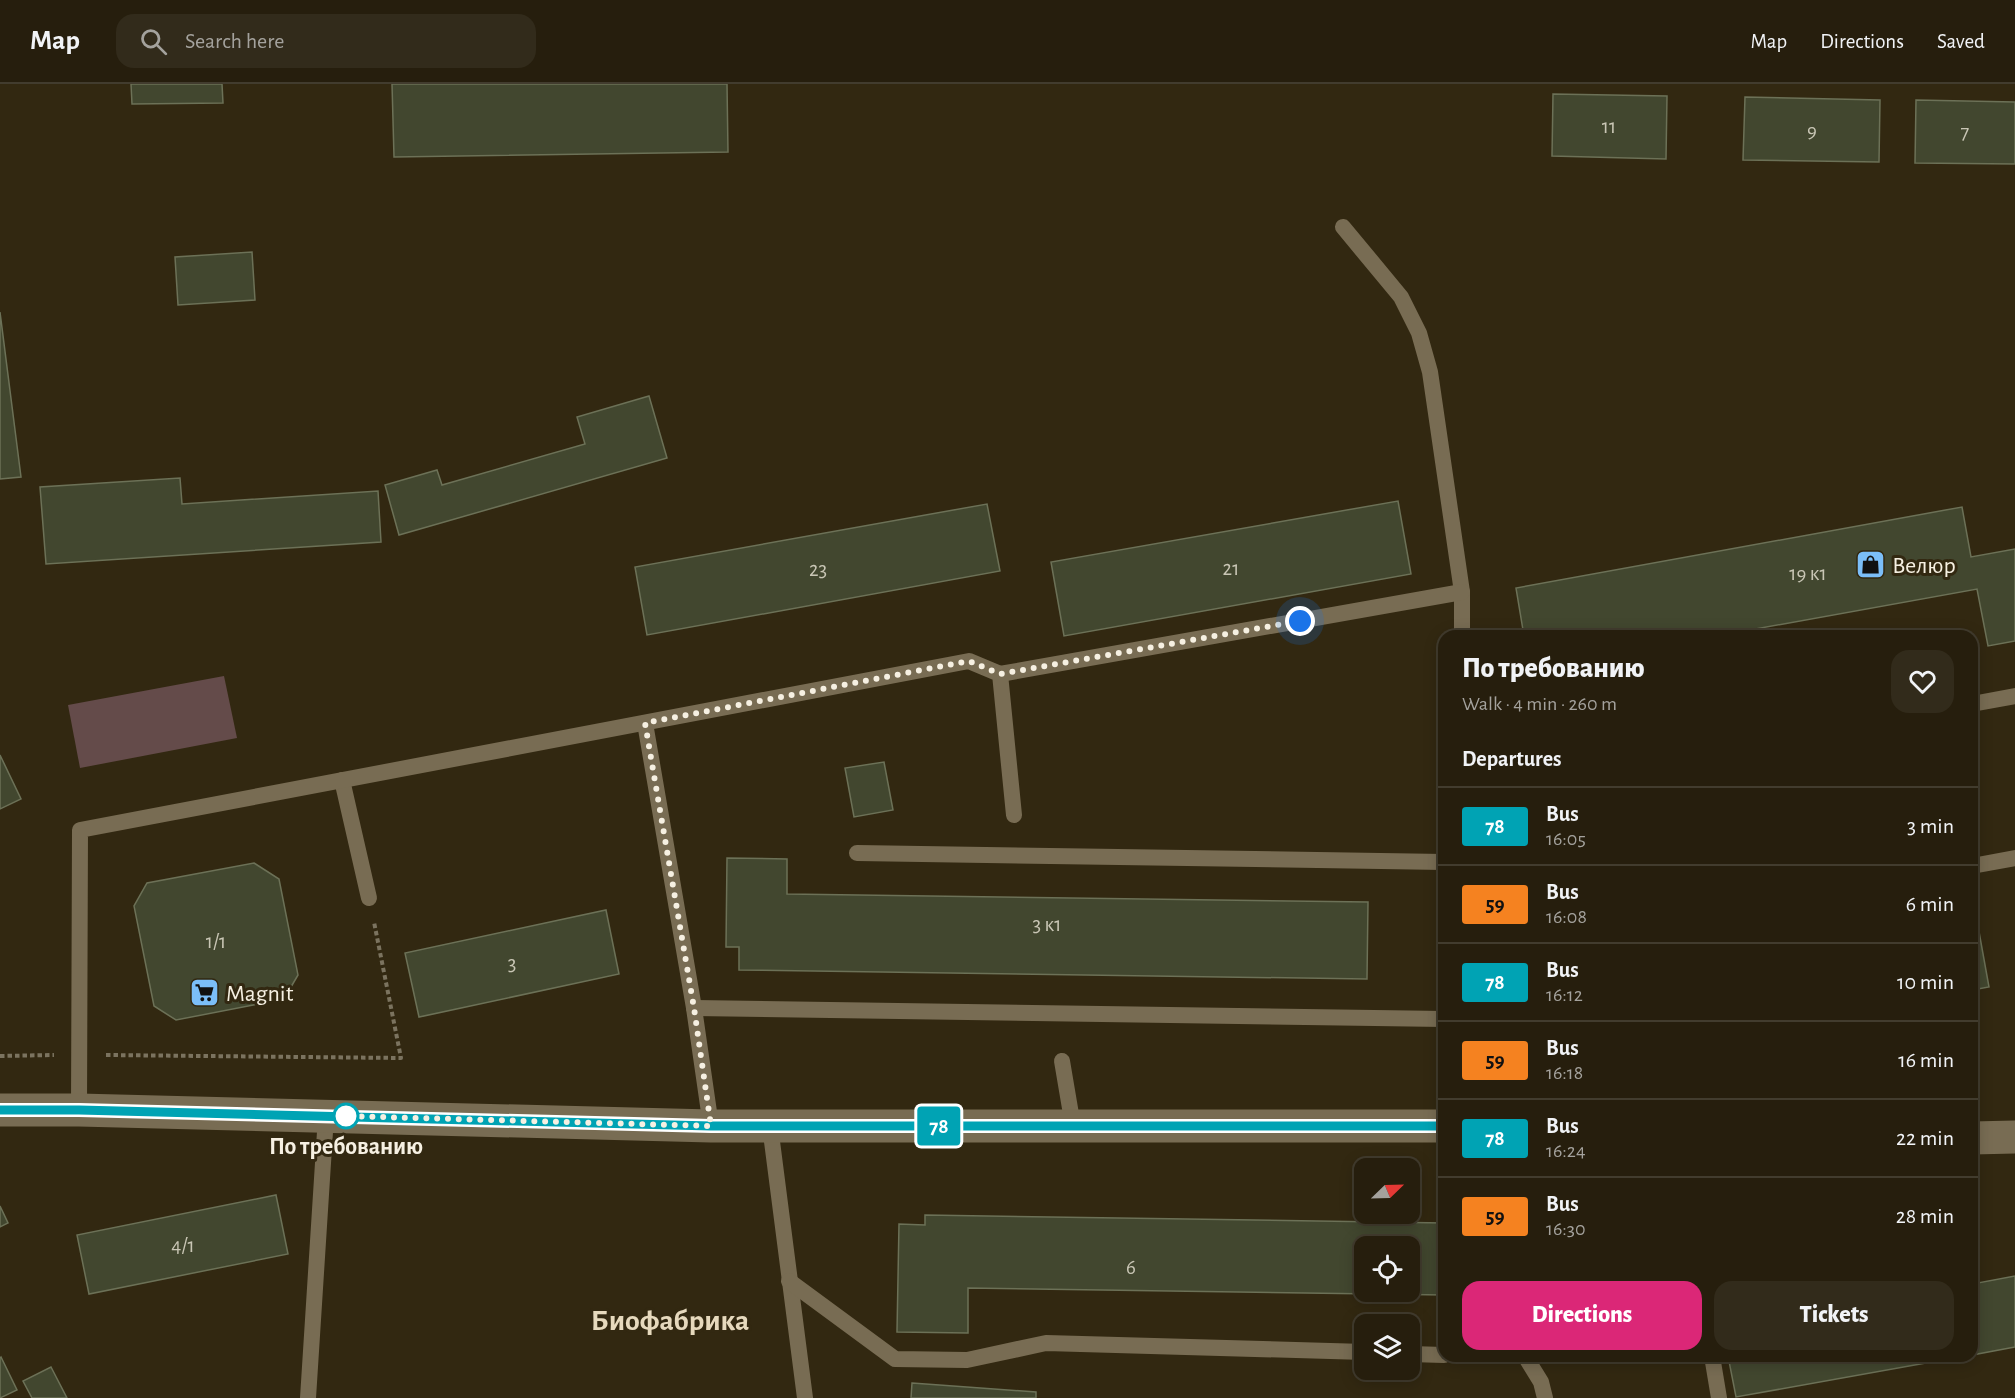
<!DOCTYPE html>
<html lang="en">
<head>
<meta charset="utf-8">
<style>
	body { margin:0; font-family:"Alegreya Sans",sans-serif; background:#322b1b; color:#f1f3f6; height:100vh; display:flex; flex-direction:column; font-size:22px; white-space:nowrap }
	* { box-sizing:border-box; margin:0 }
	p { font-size:20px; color:#a4a29d }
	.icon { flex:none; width:33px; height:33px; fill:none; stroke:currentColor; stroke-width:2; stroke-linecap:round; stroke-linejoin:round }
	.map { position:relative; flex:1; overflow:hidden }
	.side { position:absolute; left:1438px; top:546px; width:540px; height:732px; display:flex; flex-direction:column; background:#261e0d; border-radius:18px; box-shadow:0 3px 15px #0003,0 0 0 2px #423c2e }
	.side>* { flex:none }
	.badge { padding:0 12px; border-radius:4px; font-size:21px; line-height:39px }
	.needle { width:39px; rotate:67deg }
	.controls { position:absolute; left:1354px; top:1074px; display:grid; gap:12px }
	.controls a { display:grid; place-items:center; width:66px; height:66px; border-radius:12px; background:#261e0d; box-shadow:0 3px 15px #0003,0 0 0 2px #423c2e; font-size:30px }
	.you { position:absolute; width:30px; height:30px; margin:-15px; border:4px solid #fff; border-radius:50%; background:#1a73e8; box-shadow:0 0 0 9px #1a73e833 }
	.map>.badge { position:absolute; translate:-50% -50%; box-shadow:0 0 0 3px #fff }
	h2 { padding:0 24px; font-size:22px; line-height:54px }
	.round { display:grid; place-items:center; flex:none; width:63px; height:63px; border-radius:18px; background:#322b1b }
	.headline { display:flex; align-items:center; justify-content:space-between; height:102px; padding:0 24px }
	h1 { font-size:28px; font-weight:800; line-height:45px }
	.button { display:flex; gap:12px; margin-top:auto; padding:12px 24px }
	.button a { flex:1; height:69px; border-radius:18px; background:#db2777; color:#fff; font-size:24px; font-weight:800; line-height:69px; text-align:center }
	.button a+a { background:#322b1b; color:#f1f3f6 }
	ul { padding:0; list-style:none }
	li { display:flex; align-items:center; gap:18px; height:78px; padding:0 24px; border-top:2px solid #423c2e }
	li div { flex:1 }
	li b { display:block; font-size:22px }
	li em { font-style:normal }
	li .badge { min-width:66px; font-weight:700; text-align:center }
	header { display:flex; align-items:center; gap:36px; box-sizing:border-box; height:84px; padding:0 30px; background:#261e0d; border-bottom:2px solid #423c2e }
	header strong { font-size:28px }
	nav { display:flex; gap:33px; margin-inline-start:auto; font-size:21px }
	.search { width:420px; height:54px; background:#322b1b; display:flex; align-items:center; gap:15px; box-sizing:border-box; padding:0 21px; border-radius:18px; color:#a4a29d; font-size:22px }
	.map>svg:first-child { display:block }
	.green { fill:#644b4a }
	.building { fill:#42472f; stroke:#6c7157; stroke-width:1.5; fill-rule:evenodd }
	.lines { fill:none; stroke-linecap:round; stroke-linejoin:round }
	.path { stroke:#7b735f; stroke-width:4; stroke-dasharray:4.5 3; stroke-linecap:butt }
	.lane { stroke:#786c53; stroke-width:16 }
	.street { stroke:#786c53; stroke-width:33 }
	.line-casing { stroke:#fff; stroke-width:14 }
	.line { stroke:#00a3b4; stroke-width:9 }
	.walk { stroke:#f6f0e2; stroke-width:6; stroke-dasharray:0 10.8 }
	.stop-dot { fill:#fff; stroke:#00a3b4; stroke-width:3 }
	.labels { text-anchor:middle; stroke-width:6; stroke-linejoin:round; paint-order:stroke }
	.number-label { font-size:21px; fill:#c9c6b5 }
	.poi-label { font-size:24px; fill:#f6f0e2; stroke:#322811; text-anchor:start }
	.stop-label { font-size:24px; font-weight:bold; fill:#f6f0e2; stroke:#322811 }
	.district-label { font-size:30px; font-weight:bold; fill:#e6d9bd; stroke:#322811 }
</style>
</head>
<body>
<header>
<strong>Map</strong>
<div class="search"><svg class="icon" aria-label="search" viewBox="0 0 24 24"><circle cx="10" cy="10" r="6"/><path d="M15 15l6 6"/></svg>Search here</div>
<nav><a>Map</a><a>Directions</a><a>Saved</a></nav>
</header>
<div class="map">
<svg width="2015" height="1314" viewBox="0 0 2015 1314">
	<rect width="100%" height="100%" fill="#322811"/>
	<polygon class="green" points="224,592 237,654 80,684 68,621"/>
	<g class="building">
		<polygon points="131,0 222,0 223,19 132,20"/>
		<polygon points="392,0 727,0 728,68 394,73"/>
		<polygon points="1553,10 1667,12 1666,75 1552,72"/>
		<polygon points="1745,13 1880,16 1879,78 1743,76"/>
		<polygon points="1916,16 2015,18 2015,80 1915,79"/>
		<polygon points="252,168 255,216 178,221 175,173"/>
		<polygon points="0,228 21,393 0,395"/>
		<polygon points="649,312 667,374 399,451 385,401 437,386 442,401 585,360 577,333"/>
		<polygon points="180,394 182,420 378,407 381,458 46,480 40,403"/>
		<polygon points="1398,417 1411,490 1064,552 1051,478"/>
		<polygon points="987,420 1000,487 647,551 635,483"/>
		<polygon points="1962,423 1971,473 2015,465 2015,557 1988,562 1977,505 1717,552 1524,552 1516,504"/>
		<polygon points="0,671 21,715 0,725"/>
		<polygon points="884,678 893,726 854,733 845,684"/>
		<polygon points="727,774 787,775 787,810 1368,818 1367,895 739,886 739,863 726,863"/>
		<polygon points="254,779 279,795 298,891 284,915 176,936 154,922 134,822 147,799"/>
		<polygon points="606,826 619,890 419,933 405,869"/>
		<polygon points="1976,831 1989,903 1972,906 1972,832"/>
		<polygon points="276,1111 288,1170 89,1210 77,1151"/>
		<polygon points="0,1122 8,1139 0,1143"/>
		<path d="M925,1131L1444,1139V1211L968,1204V1249L897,1248L899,1140L925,1141ZM1365,1162H1410V1208H1365Z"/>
		<polygon points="2015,1192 2015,1263 1972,1271 1972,1200"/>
		<polygon points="1728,1272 1965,1272 1736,1313"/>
		<polygon points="1,1273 17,1306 0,1314 0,1274"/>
		<polygon points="51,1283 67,1314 32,1314 23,1297"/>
		<polygon points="912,1299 1036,1308 1036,1314 911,1314"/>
	</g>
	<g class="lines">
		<g class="path">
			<polyline points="106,971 401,974 374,838"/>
			<polyline points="0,972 54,971"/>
		</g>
		<g class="lane">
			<polyline points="1343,143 1401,213 1419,249 1430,288 1462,508 1462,552"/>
			<polyline points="1000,590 1462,508"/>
			<polyline points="1972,620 2015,612"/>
			<polyline points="645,639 694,924 711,1042"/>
			<polyline points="342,696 369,814"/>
			<polyline points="857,769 1444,778"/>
			<polyline points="1972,782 2015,774"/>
			<polyline points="694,924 1444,935"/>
			<polyline points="1062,977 1073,1042"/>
			<polyline points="79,1026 80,746 969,577 1000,590 1014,731"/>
			<polyline points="770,1042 805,1314"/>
			<polyline points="789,1197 895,1275 967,1276 1046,1259 1365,1268"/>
			<polyline points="1410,1270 1444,1271"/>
			<polyline points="1491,1272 1495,1272"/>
			<polyline points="1525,1272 1541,1298 1545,1314"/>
			<polyline points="1712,1272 1719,1314"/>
			<polyline points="308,1314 326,1032"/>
		</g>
		<g class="street">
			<polyline points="0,1026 79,1026 711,1042 1444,1042"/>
			<polyline points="1972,1054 2015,1053"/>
		</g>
	</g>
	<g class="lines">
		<defs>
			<polyline id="line" points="0,1026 79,1026 711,1042 1444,1042"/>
		</defs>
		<use href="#line" class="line-casing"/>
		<use href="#line" class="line"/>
		<polyline class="walk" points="346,1032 343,1032 711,1042 694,924 645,639 969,577 1000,590 1300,537"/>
	</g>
	<defs>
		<symbol id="shop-square" viewBox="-11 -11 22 22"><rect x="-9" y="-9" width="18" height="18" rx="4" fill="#7bbef8" stroke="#322811"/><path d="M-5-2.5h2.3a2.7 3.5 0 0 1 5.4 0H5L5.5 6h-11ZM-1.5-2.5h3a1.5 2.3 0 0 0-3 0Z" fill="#111"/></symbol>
		<symbol id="supermarket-square" viewBox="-11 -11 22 22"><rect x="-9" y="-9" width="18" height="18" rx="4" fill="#7bbef8" stroke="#322811"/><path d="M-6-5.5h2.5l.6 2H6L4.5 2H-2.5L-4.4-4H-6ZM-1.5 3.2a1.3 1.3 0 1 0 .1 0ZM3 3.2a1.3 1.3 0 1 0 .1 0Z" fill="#111"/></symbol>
	</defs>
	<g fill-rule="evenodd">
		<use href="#shop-square" x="1854" y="464" width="33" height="33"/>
		<use href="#supermarket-square" x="188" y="892" width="33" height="33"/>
	</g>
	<circle class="stop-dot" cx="346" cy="1032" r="12"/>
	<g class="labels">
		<g class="number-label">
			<text x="1609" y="49">11</text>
			<text x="1812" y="53">9</text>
			<text x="1965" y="55">7</text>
			<text x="1231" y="491">21</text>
			<text x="818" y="492">23</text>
			<text x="1808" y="496">19 к1</text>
			<text x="1047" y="847">3 к1</text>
			<text x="216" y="864">1/1</text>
			<text x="512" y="886">3</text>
			<text x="183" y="1168">4/1</text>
			<text x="1131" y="1190">6</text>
		</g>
		<g class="poi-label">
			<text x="1892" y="489">Велюр</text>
			<text x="226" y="917">Magnit</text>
		</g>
		<g class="stop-label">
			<text x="346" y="1070">По требованию</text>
		</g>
		<g class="district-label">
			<text x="670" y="1246">Биофабрика</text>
		</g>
	</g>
</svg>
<div class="controls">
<a><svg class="needle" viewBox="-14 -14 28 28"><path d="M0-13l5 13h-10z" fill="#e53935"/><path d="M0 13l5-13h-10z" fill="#a4a29d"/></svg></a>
<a><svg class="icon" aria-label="locate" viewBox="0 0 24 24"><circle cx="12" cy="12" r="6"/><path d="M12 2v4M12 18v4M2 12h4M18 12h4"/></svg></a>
<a><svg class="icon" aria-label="layers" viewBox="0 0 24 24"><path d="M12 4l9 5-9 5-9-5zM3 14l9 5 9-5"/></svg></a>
</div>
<div class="you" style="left:1300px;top:537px"></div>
<b class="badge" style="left:939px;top:1042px;background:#00a3b4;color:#fff">78</b>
<section class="side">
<div class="headline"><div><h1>По требованию</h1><p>Walk · 4 min · 260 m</p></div><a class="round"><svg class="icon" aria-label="heart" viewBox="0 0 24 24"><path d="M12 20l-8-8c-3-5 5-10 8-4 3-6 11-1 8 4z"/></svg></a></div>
<h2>Departures</h2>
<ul>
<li><span class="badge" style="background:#00a3b4;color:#fff">78</span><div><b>Bus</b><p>16:05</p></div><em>3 min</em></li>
<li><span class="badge" style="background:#f58220;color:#111">59</span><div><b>Bus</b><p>16:08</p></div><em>6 min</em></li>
<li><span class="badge" style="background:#00a3b4;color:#fff">78</span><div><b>Bus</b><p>16:12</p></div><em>10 min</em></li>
<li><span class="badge" style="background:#f58220;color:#111">59</span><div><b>Bus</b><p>16:18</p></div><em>16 min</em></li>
<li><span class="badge" style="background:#00a3b4;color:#fff">78</span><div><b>Bus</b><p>16:24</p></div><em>22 min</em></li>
<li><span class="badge" style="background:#f58220;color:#111">59</span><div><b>Bus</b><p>16:30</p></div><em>28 min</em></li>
</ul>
<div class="button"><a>Directions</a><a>Tickets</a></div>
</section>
</div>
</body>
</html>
